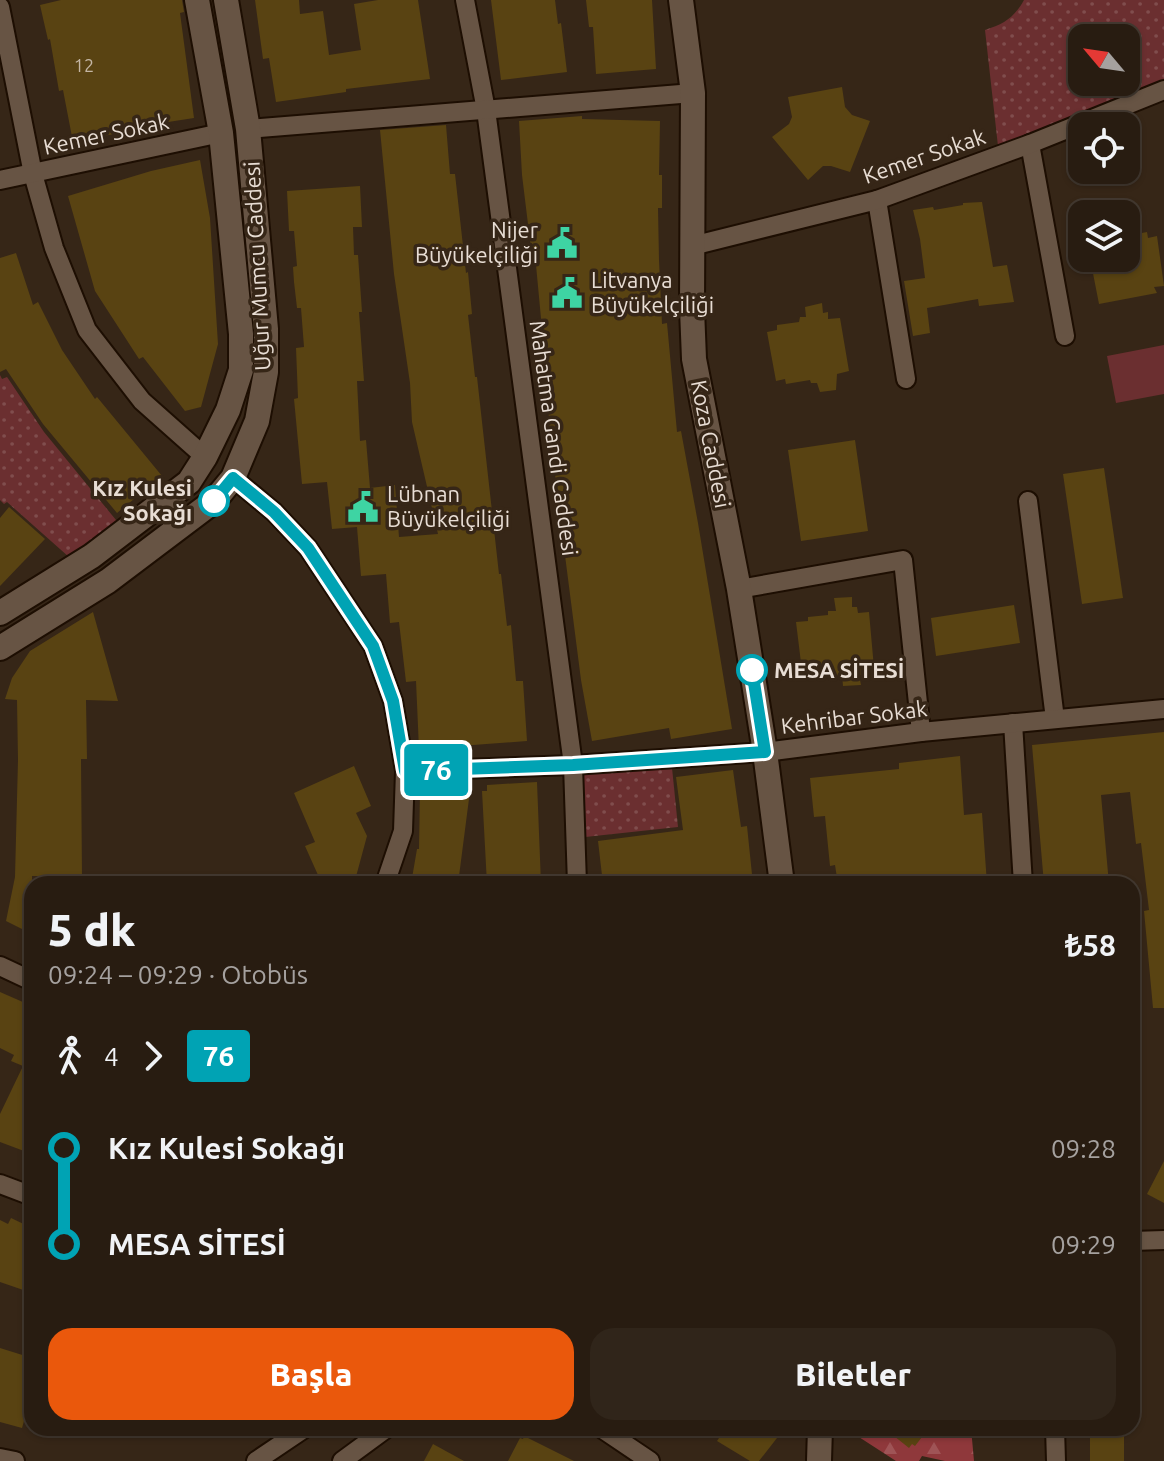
<!DOCTYPE html>
<html lang="tr">
<head>
<meta charset="utf-8">
<style>
	body { margin:0; font-family:Ubuntu,sans-serif; background:#30251a; color:#f1f3f6; height:100vh; display:flex; flex-direction:column; font-size:30px; white-space:nowrap }
	* { box-sizing:border-box; margin:0 }
	p { font-size:26px; color:#a5a19f }
	.icon { flex:none; width:44px; height:44px; fill:none; stroke:currentColor; stroke-width:2; stroke-linecap:round; stroke-linejoin:round }
	.map { position:relative; flex:1; overflow:hidden }
	.side { position:absolute; left:24px; top:876px; width:1116px; height:560px; display:flex; flex-direction:column; background:#281c11; border-radius:24px; box-shadow:0 2px 6px #0004,0 0 0 2px #443a31 }
	.side>* { flex:none }
	.badge { padding:0 16px; border-radius:6px; font-size:28px; line-height:52px }
	.needle { width:52px; rotate:299deg }
	.buttons { position:absolute; left:1068px; top:24px; display:grid; gap:16px }
	.buttons a { display:grid; place-items:center; width:72px; height:72px; border-radius:16px; background:#281c11; box-shadow:0 2px 6px #0004,0 0 0 2px #443a31; font-size:40px }
	.map>.badge { position:absolute; translate:-50% -50%; box-shadow:0 0 0 4px #fff }
	.legs { display:flex; align-items:center; gap:12px; height:88px; padding:0 24px; font-size:26px }
	.legs p { margin-inline-start:auto }
	.head { display:flex; align-items:center; justify-content:space-between; height:136px; padding:0 24px }
	h1 { font-size:44px; font-weight:800; line-height:60px }
	.button { display:flex; gap:16px; margin-top:auto; padding:16px 24px }
	.button a { flex:1; height:92px; border-radius:24px; background:#ea580c; color:#fff; font-size:32px; font-weight:800; line-height:92px; text-align:center }
	.button a+a { background:#30251a; color:#f1f3f6 }
	ul { padding:0 24px; list-style:none }
	li { display:flex; align-items:center; gap:28px; height:96px; font-size:30px }
	li i { display:grid; place-items:center; width:12px; height:100%; margin:0 10px; background:currentColor }
	li i::after { content:''; width:20px; height:20px; margin:-10px; border:6px solid; border-radius:50%; background:#281c11 }
	li p { margin-inline-start:auto }
	li:first-child i { background:linear-gradient(#0000 50%,currentColor 0) }
	li:last-child i { background:linear-gradient(currentColor 50%,#0000 0) }
	.map>svg:first-child { display:block }
	.grass { fill:url(#grass-dots); fill-rule:evenodd }
	.forest { fill:url(#forest-firs) }
	.green { fill:#6b2f30 }
	.building { fill:#594312 }
	.lines { fill:none; stroke-linecap:round; stroke-linejoin:round }
	.street-casing { stroke:#1d0e02; stroke-width:22 }
	.secondary-casing { stroke:#1d0e02; stroke-width:28 }
	.street { stroke:#675444; stroke-width:18 }
	.secondary { stroke:#675444; stroke-width:24 }
	.line-1-casing { stroke:#fff; stroke-width:18 }
	.line-1 { stroke:#00a3b4; stroke-width:12 }
	.stop-1-dot { fill:#fff; stroke:#00a3b4; stroke-width:4 }
	.labels { text-anchor:middle; stroke-width:7; stroke-linejoin:round; paint-order:stroke }
	.number-label { font-size:18px; fill:#c4b6a4 }
	.street-label { font-size:22px; fill:#e8ddd4; stroke:#362617 }
	.poi-label { font-size:22px; fill:#e8ddd4; stroke:#362617; text-anchor:start }
	.stop-label { font-size:22px; font-weight:bold; fill:#e8ddd4; stroke:#362617; text-anchor:end }
</style>
</head>
<body>
<div class="map">
<svg width="1164" height="1461" viewBox="0 0 1164 1461">
	<defs>
		<pattern id="grass-dots" width="8" height="8" patternUnits="userSpaceOnUse" patternTransform="scale(2)"><rect width="8" height="8" fill="#6b2f30"/><path d="M2 2h.1M6 6h.1" fill="none" stroke="#804d4d" stroke-width="1.8" stroke-linecap="round"/></pattern>
		<pattern id="forest-firs" width="22" height="20" patternUnits="userSpaceOnUse" patternTransform="scale(2)"><rect width="22" height="20" fill="#8f383b"/><path d="M5 1l3.5 6h-7zM16 11l3.5 6h-7z" fill="#9f5456"/></pattern>
	</defs>
	<rect width="100%" height="100%" fill="#362617"/>
	<g class="grass">
		<path d="M1024,0H1164V90L999,155L985,30C1004,24 1014,18 1024,0ZM1082,38H1126V82H1082Z"/>
		<polygon points="0,375 2,379 7,377 44,432 125,531 78,565 7,502 4,504 0,500"/>
		<polygon points="671,758 678,827 576,838 573,765"/>
	</g>
	<polygon class="forest" points="845,1428 971,1428 974,1461 945,1461 922,1456 919,1461 896,1461"/>
	<polygon class="green" points="1164,345 1164,394 1116,403 1107,356"/>
	<g class="building">
		<polygon points="61,0 182,0 184,12 180,13 194,118 123,129 124,132 73,142 63,90 59,91 50,39 48,40 40,5"/>
		<polygon points="255,0 299,0 300,14 323,11 329,55 361,50 354,4 378,0 418,0 430,79 346,89 346,92 276,102 269,58 263,59"/>
		<polygon points="491,0 555,0 558,24 561,23 567,72 501,80"/>
		<polygon points="586,0 652,0 656,69 596,74 593,27 589,27"/>
		<polygon points="842,87 845,107 852,115 870,121 850,172 831,166 823,166 808,180 772,137 789,124 792,117 788,97"/>
		<polygon points="582,116 582,119 660,121 659,175 662,175 662,208 658,208 659,260 662,324 667,323 677,432 681,431 698,523 732,729 671,739 669,728 592,741 581,680 562,532 549,424 547,366 542,367 539,329 542,329 536,265 533,265 522,175 519,121"/>
		<polygon points="446,125 450,174 455,174 466,273 468,272 472,314 468,315 475,377 477,377 499,574 501,574 507,626 511,625 516,681 523,681 527,741 419,749 416,681 406,682 399,622 390,623 386,574 361,576 357,527 332,529 327,482 302,484 294,399 298,398 296,348 304,347 301,308 297,308 294,282 293,267 297,266 294,231 289,231 287,191 360,186 362,227 353,227 354,255 358,255 362,312 359,312 364,381 357,381 360,441 366,440 370,488 395,485 399,537 438,534 412,422 410,383 394,274 380,130"/>
		<polygon points="200,160 210,218 218,344 201,407 185,411 143,357 139,359 95,291 68,196 151,171"/>
		<polygon points="982,202 993,267 1007,265 1014,302 979,306 978,299 927,308 930,333 913,336 904,281 925,278 920,239 913,210 933,207 934,210 963,205 963,203"/>
		<polygon points="1147,232 1148,238 1157,236 1164,286 1154,287 1157,293 1099,304 1090,258 1126,258 1126,236"/>
		<polygon points="16,253 33,305 38,302 62,350 95,399 97,397 162,476 117,513 43,424 6,369 0,372 0,258"/>
		<polygon points="822,303 823,313 828,312 828,319 840,318 849,371 837,374 836,390 820,392 817,383 811,383 810,380 786,384 785,379 776,381 767,332 777,330 777,325 799,322 800,317 806,317 805,307"/>
		<polygon points="855,440 868,531 801,541 788,450"/>
		<polygon points="1104,468 1123,598 1082,604 1063,474"/>
		<polygon points="9,507 45,539 0,586 0,518"/>
		<polygon points="852,597 852,607 857,607 858,613 869,612 874,668 863,669 864,675 859,675 861,685 843,686 842,675 833,677 834,672 813,674 812,670 802,671 796,622 808,621 808,617 828,615 828,611 836,611 834,598"/>
		<polygon points="1014,605 1020,643 936,656 931,618"/>
		<polygon points="93,612 118,701 86,700 87,759 81,759 82,876 32,876 32,934 6,921 15,877 18,760 17,700 5,699 12,678 30,651"/>
		<polygon points="1164,732 1164,1008 1153,1008 1144,911 1149,910 1141,843 1136,844 1130,792 1101,795 1109,884 1044,884 1032,745"/>
		<polygon points="960,756 964,815 982,813 987,884 838,884 835,865 830,866 825,816 814,817 810,778 899,769 899,763"/>
		<polygon points="354,766 371,806 356,813 367,836 354,884 322,884 305,846 315,842 294,793"/>
		<polygon points="733,770 741,827 747,826 753,884 655,884 654,878 603,884 598,841 683,830 676,777"/>
		<polygon points="537,782 541,884 487,884 482,791 487,791 487,785"/>
		<polygon points="420,791 470,791 458,884 411,884 417,849 419,849"/>
		<polygon points="0,992 32,1006 32,1154 0,1142 0,1114 23,1066 11,1061 14,1055 0,1048"/>
		<polygon points="1164,1161 1164,1203 1147,1194"/>
		<polygon points="11,1218 32,1228 32,1293 0,1282 0,1220 8,1224"/>
		<polygon points="0,1348 32,1358 32,1393 22,1428 0,1422"/>
		<polygon points="705,1428 767,1428 775,1433 773,1436 777,1438 759,1461 750,1461 717,1441 719,1438"/>
		<polygon points="884,1428 929,1428 915,1446 912,1444 909,1448"/>
		<rect x="1090" y="1435" width="34" height="26"/>
		<polygon points="524,1436 574,1461 508,1461 520,1438 523,1439"/>
		<polygon points="433,1444 464,1461 424,1461"/>
	</g>
	<g class="lines">
		<defs>
			<g id="street">
				<polyline points="465,0 486,110 573,765 577,884"/>
				<polyline points="0,7 33,174 54,248 87,330 142,401 205,457"/>
				<polyline points="248,129 693,93"/>
				<polyline points="1030,144 1065,336"/>
				<polyline points="0,180 221,133"/>
				<polyline points="877,200 906,379"/>
				<polyline points="692,246 877,200 1030,144 1164,90"/>
				<polyline points="233,478 274,512 308,548 373,646 393,701 405,771 403,831 385,884"/>
				<polyline points="1028,501 1055,719"/>
				<polyline points="739,589 903,560 921,732"/>
				<polyline points="1013,723 1023,884"/>
				<polyline points="405,771 573,765 765,752 921,732 1164,709"/>
				<polyline points="0,966 32,981"/>
				<polyline points="0,1184 32,1196"/>
				<polyline points="1132,1241 1164,1240"/>
				<polyline points="601,1428 650,1461"/>
				<polyline points="1055,1428 1056,1461"/>
				<polyline points="0,1458 15,1461"/>
				<polyline points="256,1461 305,1428"/>
				<polyline points="342,1461 387,1428"/>
			</g>
			<g id="secondary">
				<polyline points="681,0 693,93 692,309 694,359 739,589 765,752 782,884"/>
				<polyline points="0,613 92,556 189,482 205,457 228,410 241,370 241,334 221,133 197,0"/>
				<polyline points="0,648 108,581 214,501 233,478 257,421 266,372 266,329 248,129 226,0"/>
				<polyline points="819,1461 820,1428"/>
			</g>
		</defs>
		<use href="#street" class="street-casing"/>
		<use href="#secondary" class="secondary-casing"/>
		<use href="#street" class="street"/>
		<use href="#secondary" class="secondary"/>
	</g>
	<g class="lines">
		<defs>
			<polyline id="line-1" points="214,501 233,478 274,512 308,548 373,646 393,701 405,771 573,765 765,752 752,670"/>
		</defs>
		<use href="#line-1" class="line-1-casing"/>
		<use href="#line-1" class="line-1"/>
	</g>
	<defs>
		<symbol id="civic-bare" viewBox="-9 -9 18 18"><path d="M-.6-6.5H3V-4.5H.6V-3L4-1V1h2V6H-6V1h2V-1L-.6-3ZM-1.2 2.5V6h2.4V2.5Z" fill="#3ed4a3" stroke="#362617" stroke-width="2.5" paint-order="stroke"/></symbol>
	</defs>
	<g fill-rule="evenodd">
		<use href="#civic-bare" x="540" y="221" width="44" height="44"/>
		<use href="#civic-bare" x="545" y="271" width="44" height="44"/>
		<use href="#civic-bare" x="341" y="485" width="44" height="44"/>
	</g>
	<g class="stop-1-dot">
		<circle cx="214" cy="501" r="14"/>
		<circle cx="752" cy="670" r="14"/>
	</g>
	<g class="labels">
		<g class="number-label">
			<text x="84" y="72">12</text>
		</g>
		<g class="street-label">
			<text transform="translate(106 134) rotate(-12)" y="8">Kemer Sokak</text>
			<text transform="translate(924 156) rotate(-19)" y="8">Kemer Sokak</text>
			<text transform="translate(257 266) rotate(-93)" y="8">Uğur Mumcu Caddesi</text>
			<text transform="translate(554 438) rotate(82)" y="8">Mahatma Gandi Caddesi</text>
			<text transform="translate(711 444) rotate(79)" y="8">Koza Caddesi</text>
			<text transform="translate(854 717) rotate(-7)" y="8">Kehribar Sokak</text>
		</g>
		<g class="poi-label">
			<text x="538" y="238" text-anchor="end">Nijer<tspan x="538" dy="25">Büyükelçiliği</tspan></text>
			<text x="591" y="288">Litvanya<tspan x="591" dy="25">Büyükelçiliği</tspan></text>
			<text x="387" y="502">Lübnan<tspan x="387" dy="25">Büyükelçiliği</tspan></text>
		</g>
		<g class="stop-label">
			<text x="192" y="496">Kız Kulesi<tspan x="192" dy="25">Sokağı</tspan></text>
			<text x="774" y="678" text-anchor="start">MESA SİTESİ</text>
		</g>
	</g>
</svg>
<div class="buttons">
<a><svg class="needle" viewBox="-14 -14 28 28"><path d="M0-13l5 13h-10z" fill="#e53935"/><path d="M0 13l5-13h-10z" fill="#a5a19f"/></svg></a>
<a><svg class="icon" aria-label="locate" viewBox="0 0 24 24"><circle cx="12" cy="12" r="6"/><path d="M12 2v4M12 18v4M2 12h4M18 12h4"/></svg></a>
<a><svg class="icon" aria-label="layers" viewBox="0 0 24 24"><path d="M12 4l9 5-9 5-9-5zM3 14l9 5 9-5"/></svg></a>
</div>
<b class="badge" style="left:436px;top:770px;background:#00a3b4;color:#fff">76</b>
<section class="side">
<div class="head"><div><h1>5 dk</h1><p>09:24 – 09:29 · Otobüs</p></div><b>₺58</b></div>
<div class="legs"><svg class="icon" aria-label="walk" viewBox="0 0 24 24"><circle cx="13" cy="4" r="2"/><path d="M13 8l-2 6 4 7M11 14l-3 7M7 12l3-4h3l4 4"/></svg>4<svg class="icon" aria-label="forward" viewBox="0 0 24 24"><path d="M9 5l7 7-7 7"/></svg><b class="badge" style="background:#00a3b4;color:#fff">76</b></div>
<ul>
<li><i style="color:#00a3b4"></i><b>Kız Kulesi Sokağı</b><p>09:28</p></li>
<li><i style="color:#00a3b4"></i><b>MESA SİTESİ</b><p>09:29</p></li>
</ul>
<div class="button"><a>Başla</a><a>Biletler</a></div>
</section>
</div>
</body>
</html>
